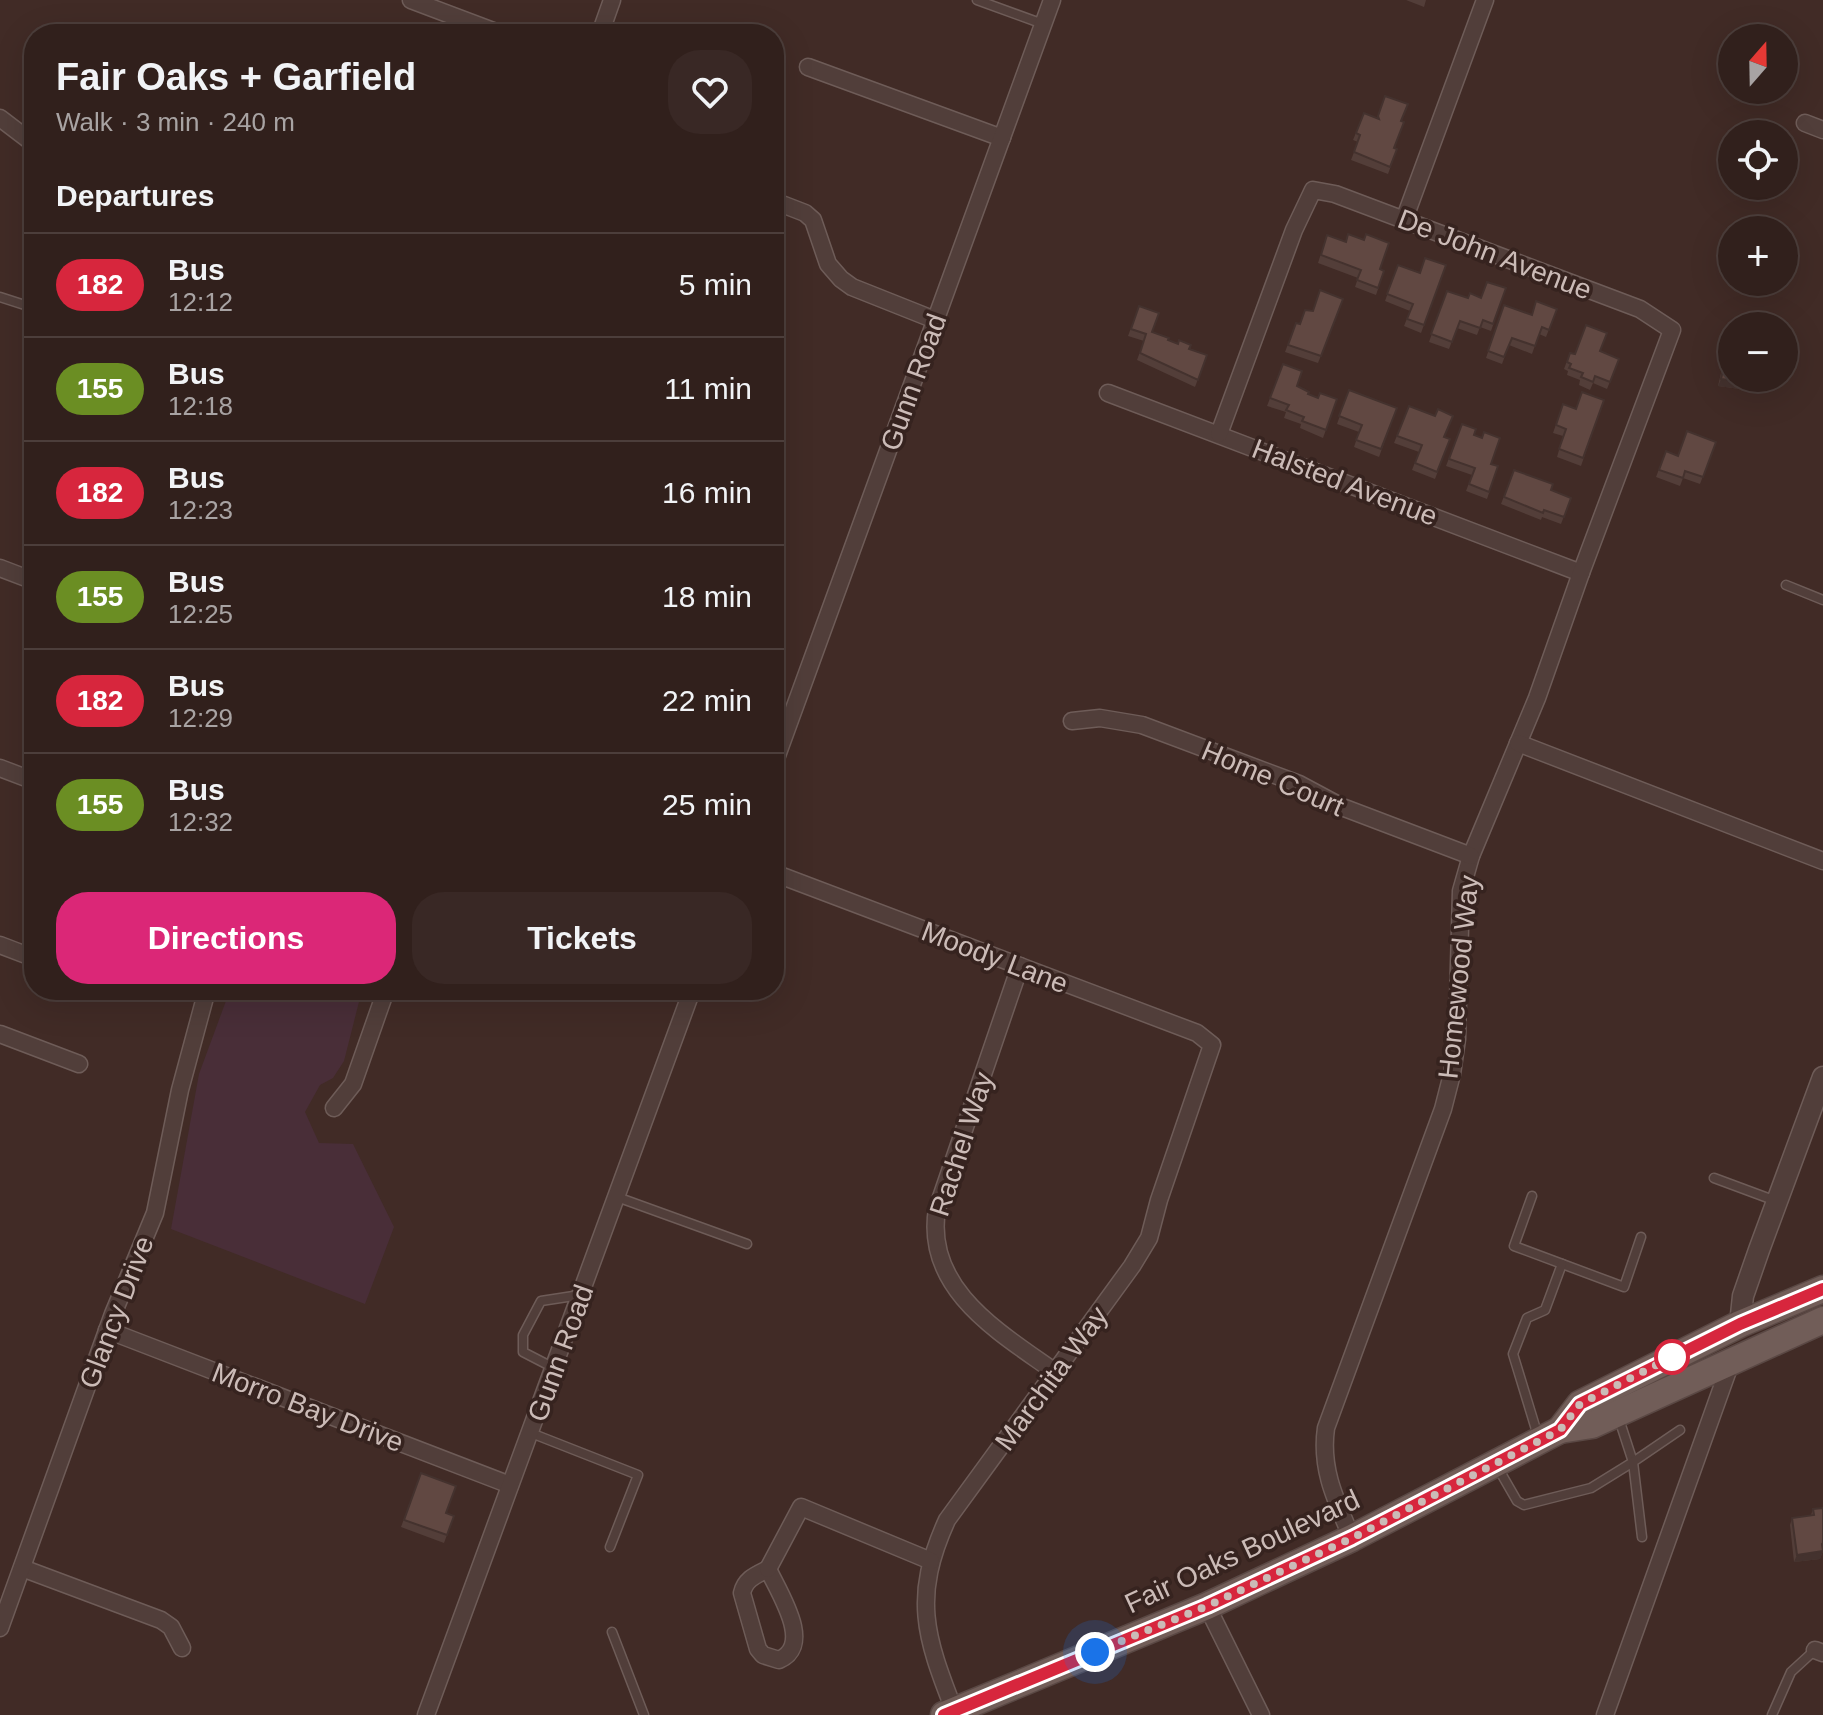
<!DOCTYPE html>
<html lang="en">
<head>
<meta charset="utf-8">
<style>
	body { margin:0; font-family:Arial,sans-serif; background:#392825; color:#f1f3f6; height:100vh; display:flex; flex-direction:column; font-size:30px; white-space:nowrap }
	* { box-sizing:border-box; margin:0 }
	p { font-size:26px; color:#a8a3a3 }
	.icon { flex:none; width:44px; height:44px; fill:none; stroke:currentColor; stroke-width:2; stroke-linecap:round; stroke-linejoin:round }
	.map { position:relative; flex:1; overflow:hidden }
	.panel { position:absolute; left:24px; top:24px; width:760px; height:976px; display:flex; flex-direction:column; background:#31201c; border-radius:32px; box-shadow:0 8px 32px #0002,0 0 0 2px #4c3e3b }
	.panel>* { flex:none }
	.badge { padding:0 16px; border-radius:26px; font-size:28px; line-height:52px }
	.needle { width:52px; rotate:20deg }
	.fabs { position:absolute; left:1718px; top:24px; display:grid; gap:16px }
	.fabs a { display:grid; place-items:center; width:80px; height:80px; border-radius:50%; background:#31201c; box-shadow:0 8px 32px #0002,0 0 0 2px #4c3e3b; font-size:40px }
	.you { position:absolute; width:40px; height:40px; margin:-20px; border:6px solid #fff; border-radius:50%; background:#1a73e8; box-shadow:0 0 0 12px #1a73e833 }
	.map>.badge { position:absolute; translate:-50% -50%; box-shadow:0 0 0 4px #fff }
	h2 { padding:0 32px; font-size:30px; line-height:72px }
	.round { display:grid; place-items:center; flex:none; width:84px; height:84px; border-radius:32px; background:#392825 }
	.overview { display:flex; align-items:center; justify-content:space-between; height:136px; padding:0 32px }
	h1 { font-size:38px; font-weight:800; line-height:60px }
	.action { display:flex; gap:16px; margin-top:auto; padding:16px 32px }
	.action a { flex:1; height:92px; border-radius:32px; background:#db2777; color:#fff; font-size:32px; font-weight:800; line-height:92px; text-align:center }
	.action a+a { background:#392825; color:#f1f3f6 }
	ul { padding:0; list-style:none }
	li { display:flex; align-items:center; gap:24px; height:104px; padding:0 32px; border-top:2px solid #4c3e3b }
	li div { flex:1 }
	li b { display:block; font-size:30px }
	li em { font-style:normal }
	li .badge { min-width:88px; font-weight:700; text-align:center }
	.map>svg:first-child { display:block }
	.green { fill:#492e38 }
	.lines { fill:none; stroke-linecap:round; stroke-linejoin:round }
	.service-casing { stroke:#6e5c58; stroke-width:11 }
	.minor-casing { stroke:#6e5c58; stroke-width:19 }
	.tertiary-casing { stroke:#6e5c58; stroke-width:23 }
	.primary-casing { stroke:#5a4844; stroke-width:29 }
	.service { stroke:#513e3a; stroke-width:8 }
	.minor { stroke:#513e3a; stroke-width:16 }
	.tertiary { stroke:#513e3a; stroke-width:20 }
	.primary { stroke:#715d58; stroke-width:26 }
	.wall { fill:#533e39 }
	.shaded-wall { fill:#44322e }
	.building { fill:#614842; stroke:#44322e; stroke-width:2 }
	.line-casing { stroke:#fff; stroke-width:18 }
	.line { stroke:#d7263d; stroke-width:12 }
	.walk { stroke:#cbbbb7; stroke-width:8; stroke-dasharray:0 14.4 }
	.stop-dot { fill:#fff; stroke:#d7263d; stroke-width:4 }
	.labels { text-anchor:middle; stroke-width:7; stroke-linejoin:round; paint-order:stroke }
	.street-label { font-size:28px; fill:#cbbbb7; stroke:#36231f }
</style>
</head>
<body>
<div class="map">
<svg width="1823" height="1715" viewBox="0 0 1823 1715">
	<rect width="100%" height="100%" fill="#412b26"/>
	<polygon class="green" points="230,990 362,990 344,1061 333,1078 320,1085 305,1112 319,1143 353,1144 394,1227 365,1304 171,1229 199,1074"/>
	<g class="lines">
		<defs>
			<g id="service">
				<polyline points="977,0 1043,24"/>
				<polyline points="0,297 34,308"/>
				<polyline points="1786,585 1823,600"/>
				<polyline points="1714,1178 1776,1201"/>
				<polyline points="1532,1196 1514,1246 1624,1287 1641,1237"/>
				<polyline points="617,1197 747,1244"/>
				<polyline points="554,1368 523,1352 523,1335 541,1301 580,1295"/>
				<polyline points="531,1433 638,1475 610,1547"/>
				<polyline points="1538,1436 1513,1354 1527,1318 1545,1310 1562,1264"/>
				<polyline points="1498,1468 1517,1501 1524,1505 1591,1488 1633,1462 1619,1419"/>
				<polyline points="1642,1537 1633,1462 1680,1430"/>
				<polyline points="612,1632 644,1715"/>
				<polyline points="1772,1715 1791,1672 1815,1650"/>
			</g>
			<g id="minor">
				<polyline points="411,0 501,34"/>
				<polyline points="600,34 612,0"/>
				<polyline points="808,67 1002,138"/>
				<polyline points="0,118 34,144"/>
				<polyline points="1805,123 1823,130"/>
				<polyline points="774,201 805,213 813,220 828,264 841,279 852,287 935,320"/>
				<polyline points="1404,220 1485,0"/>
				<polyline points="1108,393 1581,573"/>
				<path d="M1219,434L1294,230L1313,190L1335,194L1640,309L1672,330L1581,573L1537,698L1471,856L1461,891L1457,1039L1452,1074L1443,1109L1326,1428C1320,1469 1336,1501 1352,1538"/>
				<polyline points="0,568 34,581"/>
				<polyline points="1072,721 1100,718 1142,725 1299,784 1342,807 1471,856"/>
				<polyline points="1518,743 1823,861"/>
				<polyline points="774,764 1052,0"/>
				<polyline points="0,768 34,781"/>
				<path d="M774,873L1197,1033L1212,1045L1159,1200L1149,1238L1132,1266L947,1520C912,1597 925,1636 954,1710"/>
				<polyline points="0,945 34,958"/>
				<path d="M1020,966L937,1209C924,1289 999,1332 1055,1372"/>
				<polyline points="0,1034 79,1064"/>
				<polyline points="334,1108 353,1084 386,990"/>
				<polyline points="107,1330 510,1485"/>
				<polyline points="22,1568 161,1620 171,1627 182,1648"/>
				<path d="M768,1569C779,1593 814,1645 779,1660L763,1655L758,1649L742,1593C745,1579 756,1575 768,1569Z"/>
				<polyline points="768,1569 801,1507 931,1561"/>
				<polyline points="1207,1606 1261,1715"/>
				<polyline points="0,1628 113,1314 155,1213 180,1090 207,990"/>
				<polyline points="1815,1650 1823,1653"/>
				<polyline points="426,1715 692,990"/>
				<polyline points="1605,1715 1731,1362"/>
			</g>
			<polyline id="tertiary" points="1740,1324 1743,1296 1759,1250 1823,1077"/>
			<g id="primary">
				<polyline points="1560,1430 1580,1404 1740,1324 1823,1289"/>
				<polyline points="944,1715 1207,1606 1352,1538 1560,1430 1592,1425 1823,1320"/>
			</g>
		</defs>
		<use href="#service" class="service-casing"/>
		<use href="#minor" class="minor-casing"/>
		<use href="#tertiary" class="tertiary-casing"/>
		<use href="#primary" class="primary-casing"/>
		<use href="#service" class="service"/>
		<use href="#minor" class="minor"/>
		<use href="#tertiary" class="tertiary"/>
		<use href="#primary" class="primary"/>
	</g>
	<g class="wall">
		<polygon points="1406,0 1426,0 1424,7"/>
		<polygon points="1385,96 1401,121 1395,148 1397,149 1388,174 1351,160 1358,142 1353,140 1364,113 1377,118"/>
		<polygon points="1327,235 1384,271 1376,295 1355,287 1358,278 1318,263"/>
		<polygon points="1398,265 1420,273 1446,265 1421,333 1404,326 1410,311 1385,301"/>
		<polygon points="1506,288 1491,331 1480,327 1477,335 1457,328 1449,349 1429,342 1447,291 1468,298 1481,298"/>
		<polygon points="1343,299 1318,363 1285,352 1296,323 1300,324 1313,311"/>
		<polygon points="1504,305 1532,315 1557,309 1546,337 1539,334 1532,354 1509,345 1502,364 1486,358"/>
		<polygon points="1139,306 1152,332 1168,340 1207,355 1195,387 1137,360 1144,341 1128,336"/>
		<polygon points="1732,326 1764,385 1762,392 1718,386"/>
		<polygon points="1600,351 1619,359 1607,389 1593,383 1590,390 1579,385 1580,380 1567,375 1568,371 1564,369 1570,353 1575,354"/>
		<polygon points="1283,364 1297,386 1308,394 1318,398 1337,399 1323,438 1300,428 1301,424 1284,418 1286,412 1267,406"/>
		<polygon points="1349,390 1397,408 1379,457 1354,447 1359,432 1337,424"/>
		<polygon points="1604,400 1581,466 1557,457 1563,436 1553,433 1563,404 1576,409"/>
		<polygon points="1409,406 1444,437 1450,439 1435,479 1412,470 1419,452 1394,443"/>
		<polygon points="1462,424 1474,435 1491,464 1498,466 1487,499 1466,491 1472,475 1446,466"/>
		<polygon points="1716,442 1700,484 1683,478 1680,486 1656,477 1666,451 1678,456"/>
		<polygon points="1514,470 1551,490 1571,498 1561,524 1542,517 1541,520 1501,504"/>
		<polygon points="421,1473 446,1513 454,1516 444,1543 401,1527"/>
		<polygon points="1813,1509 1823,1551 1820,1559 1794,1562 1790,1525 1792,1518 1811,1515"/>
	</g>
	<g class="shaded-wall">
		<polygon points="1721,379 1764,385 1762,392 1718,386"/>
		<polygon points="1823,1551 1820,1559 1794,1562 1797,1555"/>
	</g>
	<g class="building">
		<polygon points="1385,96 1408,104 1401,121 1404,122 1394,148 1397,149 1390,167 1354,152 1360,135 1356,133 1364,113 1379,119 1378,116"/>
		<polygon points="1348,234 1364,240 1366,234 1389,243 1380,269 1384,271 1378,288 1357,280 1361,270 1321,255 1327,235 1346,242"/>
		<polygon points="1425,258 1446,265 1424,325 1407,319 1413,304 1387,294 1398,265 1420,273"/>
		<polygon points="1487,282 1506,288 1493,324 1483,320 1480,328 1460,321 1452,342 1431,334 1447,291 1468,298 1470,293 1481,298"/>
		<polygon points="1320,290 1343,299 1321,356 1288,345 1296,323 1300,324 1305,310 1313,311"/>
		<polygon points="1536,301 1557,309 1549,330 1542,327 1535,346 1512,338 1504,357 1488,351 1504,305 1532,315"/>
		<polygon points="1139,306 1159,313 1152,332 1169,338 1168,340 1178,344 1179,340 1191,345 1189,349 1207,355 1198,380 1140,353 1146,334 1131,329"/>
		<polygon points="1586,325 1607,333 1600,351 1619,359 1610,382 1595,376 1593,382 1581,377 1583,373 1569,368 1571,364 1567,362 1570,353 1575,354"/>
		<polygon points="1732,327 1732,378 1765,378 1764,385 1721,379"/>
		<polygon points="1283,364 1302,371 1297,386 1309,392 1308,394 1318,398 1320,393 1337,399 1326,430 1302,421 1304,417 1286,410 1289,405 1270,398"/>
		<polygon points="1349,390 1397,408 1381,449 1356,440 1362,425 1339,416"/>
		<polygon points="1582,392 1604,400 1583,458 1559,449 1566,429 1556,425 1563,404 1576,409"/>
		<polygon points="1409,406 1435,416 1438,409 1453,416 1444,437 1450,439 1437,472 1415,463 1422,445 1397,436"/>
		<polygon points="1462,424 1476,429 1474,435 1482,438 1484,432 1500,438 1491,464 1498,466 1489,492 1469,484 1475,468 1449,459"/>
		<polygon points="1687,431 1716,442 1703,477 1685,471 1683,478 1659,470 1666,451 1678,456"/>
		<polygon points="1514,470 1553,484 1551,490 1571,498 1564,517 1544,510 1543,513 1504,497"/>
		<polygon points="421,1473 456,1486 446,1513 454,1516 447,1535 404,1520"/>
		<polygon points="1823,1508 1823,1543 1822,1544 1823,1551 1797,1555 1792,1518 1814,1515 1813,1509"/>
	</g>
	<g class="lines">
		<defs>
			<polyline id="line" points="944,1715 1207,1606 1352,1538 1560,1430 1580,1404 1740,1324 1823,1289"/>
		</defs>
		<use href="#line" class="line-casing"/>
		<use href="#line" class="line"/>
		<polyline class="walk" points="1095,1652 1207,1606 1352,1538 1560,1430 1580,1404 1672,1357"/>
	</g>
	<circle class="stop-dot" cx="1672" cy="1357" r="16"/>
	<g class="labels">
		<g class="street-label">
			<text transform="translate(1495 254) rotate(21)" y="10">De John Avenue</text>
			<text transform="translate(913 382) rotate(-70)" y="10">Gunn Road</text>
			<text transform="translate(1345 482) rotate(21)" y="10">Halsted Avenue</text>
			<text transform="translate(1273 778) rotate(23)" y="10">Home Court</text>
			<text transform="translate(995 957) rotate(21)" y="10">Moody Lane</text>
			<text transform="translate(1458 977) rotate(-84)" y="10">Homewood Way</text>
			<text transform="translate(961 1144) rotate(-72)" y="10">Rachel Way</text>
			<text transform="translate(116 1312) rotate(-69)" y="10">Glancy Drive</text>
			<text transform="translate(560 1353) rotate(-70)" y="10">Gunn Road</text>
			<text transform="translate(1051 1378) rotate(-54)" y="10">Marchita Way</text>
			<text transform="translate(308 1407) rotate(21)" y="10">Morro Bay Drive</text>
			<text transform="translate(1242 1551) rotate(-25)" y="10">Fair Oaks Boulevard</text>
		</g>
	</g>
</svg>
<div class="fabs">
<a><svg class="needle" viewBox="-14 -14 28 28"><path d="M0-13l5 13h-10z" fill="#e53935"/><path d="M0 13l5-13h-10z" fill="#a8a3a3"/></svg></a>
<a><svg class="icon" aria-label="locate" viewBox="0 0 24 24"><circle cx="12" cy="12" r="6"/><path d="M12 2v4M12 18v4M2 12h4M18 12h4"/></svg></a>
<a>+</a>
<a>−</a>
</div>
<div class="you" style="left:1095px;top:1652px"></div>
<section class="panel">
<div class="overview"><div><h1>Fair Oaks + Garfield</h1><p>Walk · 3 min · 240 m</p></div><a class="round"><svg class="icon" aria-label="heart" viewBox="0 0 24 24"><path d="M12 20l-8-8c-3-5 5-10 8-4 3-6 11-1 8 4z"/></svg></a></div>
<h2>Departures</h2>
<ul>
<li><span class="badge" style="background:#d7263d;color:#fff">182</span><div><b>Bus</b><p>12:12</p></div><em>5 min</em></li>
<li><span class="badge" style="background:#6b8e23;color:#fff">155</span><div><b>Bus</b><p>12:18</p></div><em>11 min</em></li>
<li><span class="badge" style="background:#d7263d;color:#fff">182</span><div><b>Bus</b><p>12:23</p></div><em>16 min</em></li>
<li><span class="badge" style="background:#6b8e23;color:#fff">155</span><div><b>Bus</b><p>12:25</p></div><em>18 min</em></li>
<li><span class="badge" style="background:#d7263d;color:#fff">182</span><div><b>Bus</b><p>12:29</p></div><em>22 min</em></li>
<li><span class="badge" style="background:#6b8e23;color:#fff">155</span><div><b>Bus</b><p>12:32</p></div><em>25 min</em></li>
</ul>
<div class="action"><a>Directions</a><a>Tickets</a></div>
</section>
</div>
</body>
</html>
